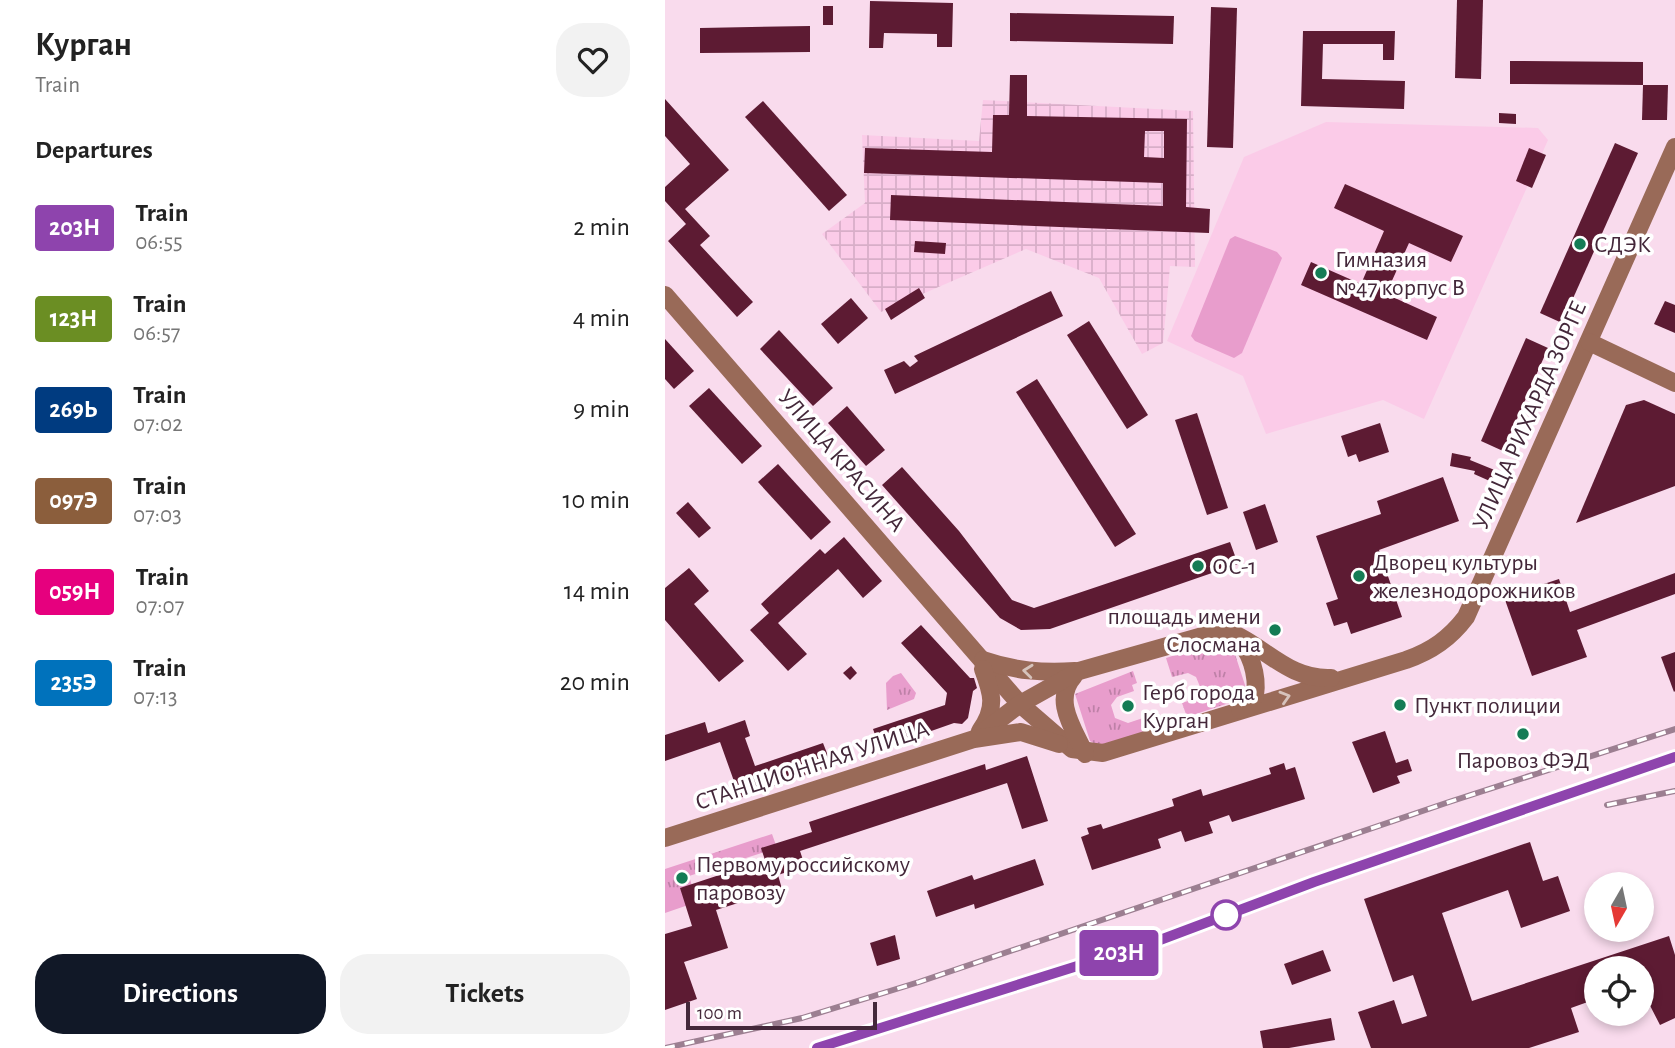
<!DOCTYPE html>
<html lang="en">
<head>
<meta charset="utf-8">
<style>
	body { margin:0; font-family:"Alegreya Sans",sans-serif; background:#f2f2f2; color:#222; height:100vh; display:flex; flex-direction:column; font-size:26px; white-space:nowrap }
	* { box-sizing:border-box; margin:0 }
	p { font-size:23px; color:#767676 }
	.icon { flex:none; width:38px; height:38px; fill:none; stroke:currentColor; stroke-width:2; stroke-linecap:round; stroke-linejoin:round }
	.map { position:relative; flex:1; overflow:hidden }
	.drawer { display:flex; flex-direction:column; background:#fff; width:665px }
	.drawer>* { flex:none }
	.badge { padding:0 14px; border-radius:5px; font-size:24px; line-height:46px }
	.needle { width:46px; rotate:189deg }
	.fabs { position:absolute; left:919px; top:872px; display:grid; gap:14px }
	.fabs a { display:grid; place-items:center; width:70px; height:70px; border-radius:50%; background:#fff; box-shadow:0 4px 10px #0003; font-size:35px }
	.scale { position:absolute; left:21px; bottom:18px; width:191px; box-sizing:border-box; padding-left:7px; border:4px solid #44283a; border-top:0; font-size:19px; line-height:24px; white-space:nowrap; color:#44283a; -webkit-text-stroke:5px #fff; paint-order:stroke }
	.map>.badge { position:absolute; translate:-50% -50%; box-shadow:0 0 0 4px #fff }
	h2 { padding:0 35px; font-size:26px; line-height:63px }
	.round { display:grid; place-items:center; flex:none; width:74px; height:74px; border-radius:28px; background:#f2f2f2 }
	.overview { display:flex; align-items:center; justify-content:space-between; height:119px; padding:0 35px }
	h1 { font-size:33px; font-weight:700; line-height:52px }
	.cta { display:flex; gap:14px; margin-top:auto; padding:14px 35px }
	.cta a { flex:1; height:80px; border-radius:28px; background:#111827; color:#fff; font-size:28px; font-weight:700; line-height:80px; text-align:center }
	.cta a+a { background:#f2f2f2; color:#222 }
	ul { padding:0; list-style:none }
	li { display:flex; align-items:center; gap:21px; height:91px; padding:0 35px }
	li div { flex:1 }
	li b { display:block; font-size:26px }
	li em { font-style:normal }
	li .badge { min-width:77px; font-weight:700; text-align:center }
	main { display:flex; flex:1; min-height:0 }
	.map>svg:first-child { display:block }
	.built { fill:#fbcbe8 }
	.industrial { fill:url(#industrial-grid) }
	.grass { fill:url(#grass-tufts) }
	.park { fill:#e89dcc }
	.building { fill:#5d1b33; fill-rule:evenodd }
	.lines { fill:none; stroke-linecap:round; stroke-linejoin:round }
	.secondary { stroke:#996a58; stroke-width:18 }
	.rail-casing { stroke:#9c7f91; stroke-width:6 }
	.rail { stroke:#fff; stroke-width:3.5; stroke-dasharray:10; stroke-linecap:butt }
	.oneway { stroke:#d6c3bc }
	.line-casing { stroke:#fff; stroke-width:16 }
	.line { stroke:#8e44ad; stroke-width:10 }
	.poi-dot { fill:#147c55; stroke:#fff; stroke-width:2.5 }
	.stop-dot { fill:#fff; stroke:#8e44ad; stroke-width:3.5 }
	.labels { text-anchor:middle; stroke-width:7; stroke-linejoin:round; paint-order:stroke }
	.poi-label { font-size:24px; fill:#44283a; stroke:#fff; text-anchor:start }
	.street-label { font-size:24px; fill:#44283a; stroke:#fff }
</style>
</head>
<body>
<main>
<section class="drawer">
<div class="overview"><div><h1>Курган</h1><p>Train</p></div><a class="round"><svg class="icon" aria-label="heart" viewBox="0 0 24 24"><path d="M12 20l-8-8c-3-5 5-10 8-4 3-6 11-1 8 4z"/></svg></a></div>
<h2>Departures</h2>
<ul>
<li><span class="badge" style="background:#8e44ad;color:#fff">203Н</span><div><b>Train</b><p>06:55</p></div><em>2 min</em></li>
<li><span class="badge" style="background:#6b8e23;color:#fff">123Н</span><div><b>Train</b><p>06:57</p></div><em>4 min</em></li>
<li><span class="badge" style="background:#003b80;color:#fff">269Ь</span><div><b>Train</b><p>07:02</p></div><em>9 min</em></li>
<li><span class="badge" style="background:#8b5e3c;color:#fff">097Э</span><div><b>Train</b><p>07:03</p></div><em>10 min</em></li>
<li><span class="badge" style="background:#e6007e;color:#fff">059Н</span><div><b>Train</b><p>07:07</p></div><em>14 min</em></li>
<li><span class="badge" style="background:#0072bc;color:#fff">235Э</span><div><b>Train</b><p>07:13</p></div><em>20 min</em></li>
</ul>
<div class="cta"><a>Directions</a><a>Tickets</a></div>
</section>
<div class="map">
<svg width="1010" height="1048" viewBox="0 0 1010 1048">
	<defs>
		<pattern id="industrial-grid" width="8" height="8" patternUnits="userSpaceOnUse" patternTransform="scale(1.75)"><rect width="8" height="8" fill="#fbcbe8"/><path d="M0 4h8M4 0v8" fill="none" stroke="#d8aec8"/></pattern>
		<pattern id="grass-tufts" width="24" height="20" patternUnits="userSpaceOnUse" patternTransform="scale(1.75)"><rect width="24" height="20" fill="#e89dcc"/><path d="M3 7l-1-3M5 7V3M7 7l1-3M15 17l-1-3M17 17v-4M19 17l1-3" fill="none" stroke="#be80a7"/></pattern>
	</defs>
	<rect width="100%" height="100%" fill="#f9dbed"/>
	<polygon class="built" points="661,122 873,128 883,140 759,419 718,400 601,434 578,376 502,341 579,157"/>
	<polygon class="industrial" points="318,100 528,111 530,267 505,266 498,343 477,354 434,278 361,249 216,312 157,234 200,203 197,135 314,141"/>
	<g class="grass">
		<polygon points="557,640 567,645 580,685 579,694 573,700 522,717 517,703 532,698 536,689 531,677 523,673 507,677 501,658"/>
		<polygon points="468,671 472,683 467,685 469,691 452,697 446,705 450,718 463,723 478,718 482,731 436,747 425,741 410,694"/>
		<polygon points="236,673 251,693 249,699 222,710 221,683 228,676"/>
		<polygon points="107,834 112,848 24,876 32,902 0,913 0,869"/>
	</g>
	<polygon class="park" points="570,236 612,252 617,258 577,353 569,358 530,341 526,336 565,239"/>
	<g class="building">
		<polygon points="792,0 818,0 816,79 790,78"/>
		<polygon points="205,1 288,3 287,47 272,47 272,34 219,33 218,48 204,48"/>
		<rect x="158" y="6" width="10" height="19"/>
		<polygon points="546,7 572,8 568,148 542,147"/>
		<polygon points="345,13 509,16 508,44 345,41"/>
		<polygon points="145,26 145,52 35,53 35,28"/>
		<polygon points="638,31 730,31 729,60 718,60 718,44 658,44 657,79 740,81 739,109 636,106"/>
		<polygon points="845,61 978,62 978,85 845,84"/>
		<path d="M345,75H362V116L522,119L521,207L545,209L544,233L225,220L226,195L498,206V183L199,173L200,148L327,152L328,115H344ZM480,131H499V158L479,157Z"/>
		<polygon points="978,85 1003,85 1002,120 977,120"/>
		<polygon points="0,99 64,170 20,209 45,236 35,245 88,302 72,317 3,241 21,224 0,201 0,187 25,164 0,136"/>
		<polygon points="98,101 182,195 164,211 80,117"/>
		<polygon points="834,113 851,114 851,124 834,123"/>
		<polygon points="950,143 973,153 897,323 875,313"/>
		<polygon points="864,148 881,155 867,188 851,181"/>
		<polygon points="680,184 798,236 786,262 744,243 721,294 772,317 762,340 636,285 646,262 696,284 719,231 669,208"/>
		<polygon points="250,241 281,243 280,254 249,252"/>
		<polygon points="254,288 260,298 226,320 220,309"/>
		<polygon points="386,291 398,316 230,394 219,370 239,361 245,367 253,361 249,356"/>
		<polygon points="186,298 203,318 173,344 156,324"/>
		<polygon points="1000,301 1010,305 1010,333 989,324"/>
		<polygon points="424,321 483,415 462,429 402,335"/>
		<polygon points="114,330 168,388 148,406 95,349"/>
		<polygon points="861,338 883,348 838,451 816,441"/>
		<polygon points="0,339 29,371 9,389 0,379"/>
		<polygon points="372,379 471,534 450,547 351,392"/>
		<polygon points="44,388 97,446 77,464 24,406"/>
		<polygon points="979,400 1010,414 1010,486 911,523 961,405"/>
		<polygon points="182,406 220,450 201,466 163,423"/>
		<polygon points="532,413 563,508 542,515 510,420"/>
		<polygon points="715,423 724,452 694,462 691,454 683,457 676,436"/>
		<polygon points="787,453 806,457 805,460 832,471 827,482 809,474 810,471 785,466"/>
		<polygon points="113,464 166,522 146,540 93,482"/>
		<polygon points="237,467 294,531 347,600 369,608 565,542 573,564 385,629 356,630 335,618 217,485"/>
		<polygon points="778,477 794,521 714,550 737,617 686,634 682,622 669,626 661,603 673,599 651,536 716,514 712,501"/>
		<polygon points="23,502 46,528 34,538 11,513"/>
		<polygon points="600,504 613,542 591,550 578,512"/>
		<polygon points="179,537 217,581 198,598 173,569 113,623 142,654 123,671 85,630 104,613 96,604 155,549 160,554"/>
		<polygon points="24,568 44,591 29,604 79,661 54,682 0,620 0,588"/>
		<polygon points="1010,573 1010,594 912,630 922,657 867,676 839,597 894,579 905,612"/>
		<polygon points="256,625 305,678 309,678 312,688 308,691 303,718 297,724 289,723 215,749 208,729 280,705 282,693 236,643"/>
		<polygon points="1010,652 1010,691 1009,692 996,657"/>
		<polygon points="186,666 192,673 185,680 178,673"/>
		<polygon points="80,720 85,736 80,738 90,766 158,743 167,766 75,798 55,742 0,761 0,735 40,722 43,733"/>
		<polygon points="720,731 731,763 743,759 747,771 732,776 735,783 708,793 687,742"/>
		<polygon points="362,756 383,821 357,829 342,783 135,851 140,866 113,875 117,889 51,910 63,948 19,962 32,999 0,1010 0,934 27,926 15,888 100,860 96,848 147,832 144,822 320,764 321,770"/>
		<polygon points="619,763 621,770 630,767 640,799 567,822 564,815 544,822 548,833 520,842 516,831 493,839 496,848 427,870 416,837 424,834 422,828 436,824 438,829 509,806 507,799 536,789 538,796 606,774 604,768"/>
		<polygon points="865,842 878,881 893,876 905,911 856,928 843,890 777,913 807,1001 1004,936 1010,955 1010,1018 995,1025 976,988 976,968 931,968 931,999 906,1008 914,1032 864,1048 706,1048 693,1012 729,1000 737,1024 762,1016 748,975 728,982 699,899"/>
		<polygon points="370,859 379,885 310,909 309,904 271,917 262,891 307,875 309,880"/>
		<polygon points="230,935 235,959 212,966 205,943"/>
		<polygon points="658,950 666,971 627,985 619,964"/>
		<polygon points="666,1018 670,1040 624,1048 598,1048 595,1031"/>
	</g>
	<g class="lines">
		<g class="secondary">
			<path d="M0,295L355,704L407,749L438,753L741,660C767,651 785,638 801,617L1010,147"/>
			<polyline points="924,342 1010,383"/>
			<path d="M569,637C586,649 593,676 590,696L575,710"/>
			<path d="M318,660C350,671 377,673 410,671"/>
			<path d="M409,676C387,700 409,729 420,754"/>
			<path d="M315,731C332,708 327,693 318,669"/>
			<path d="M313,736L355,704L414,671L559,630C598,643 621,680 666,678"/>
			<polyline points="0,838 309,739 356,732 394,744"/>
		</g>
		<defs>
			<g id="rail">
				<polyline points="942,805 1010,791"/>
				<polyline points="0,1048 137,1018 254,982 784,802 1010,729"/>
				<polyline points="152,1048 495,940 649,882 1010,757"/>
			</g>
		</defs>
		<use href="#rail" class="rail-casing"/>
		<use href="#rail" class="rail"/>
	</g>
	<defs><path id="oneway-chevron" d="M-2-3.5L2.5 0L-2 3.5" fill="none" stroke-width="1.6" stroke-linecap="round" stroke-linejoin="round" transform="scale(1.75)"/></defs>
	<g class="oneway">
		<use href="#oneway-chevron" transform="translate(363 671) rotate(-174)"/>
		<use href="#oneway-chevron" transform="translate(620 697) rotate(-17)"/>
	</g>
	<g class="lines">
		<defs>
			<polyline id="line" points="152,1048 495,940 649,882 1010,757"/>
		</defs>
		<use href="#line" class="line-casing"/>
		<use href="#line" class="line"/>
	</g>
	<g class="poi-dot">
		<circle cx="915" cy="244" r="7"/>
		<circle cx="656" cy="273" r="7"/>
		<circle cx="533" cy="566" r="7"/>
		<circle cx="694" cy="576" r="7"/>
		<circle cx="610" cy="630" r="7"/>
		<circle cx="735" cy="705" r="7"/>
		<circle cx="463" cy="706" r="7"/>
		<circle cx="858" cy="734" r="7"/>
		<circle cx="17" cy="878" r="7"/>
	</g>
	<circle class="stop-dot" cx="561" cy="915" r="14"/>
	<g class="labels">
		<g class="poi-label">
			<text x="929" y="252">СДЭК</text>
			<text x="670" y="267">Гимназия<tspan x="670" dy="28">№47 корпус В</tspan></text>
			<text x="708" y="570">Дворец культуры<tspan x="708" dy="28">железнодорожников</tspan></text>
			<text x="547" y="574">ОС-1</text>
			<text x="596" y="624" text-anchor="end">площадь имени<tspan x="596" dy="28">Слосмана</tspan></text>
			<text x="477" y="700">Герб города<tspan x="477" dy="28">Курган</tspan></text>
			<text x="749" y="713">Пункт полиции</text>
			<text x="858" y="768" text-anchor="middle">Паровоз ФЭД</text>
			<text x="31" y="872">Первому российскому<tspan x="31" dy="28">паровозу</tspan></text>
		</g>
		<g class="street-label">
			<text transform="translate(864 415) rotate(-66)" y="8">УЛИЦА РИХАРДА ЗОРГЕ</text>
			<text transform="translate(177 460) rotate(49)" y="8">УЛИЦА КРАСИНА</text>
			<text transform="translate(147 765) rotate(-18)" y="8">СТАНЦИОННАЯ УЛИЦА</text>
		</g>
	</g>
</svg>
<div class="fabs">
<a><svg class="needle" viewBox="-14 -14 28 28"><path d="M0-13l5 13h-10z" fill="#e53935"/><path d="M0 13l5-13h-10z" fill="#767676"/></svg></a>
<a><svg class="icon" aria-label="locate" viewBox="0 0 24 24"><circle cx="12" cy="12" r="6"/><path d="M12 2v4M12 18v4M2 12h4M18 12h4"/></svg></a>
</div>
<div class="scale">100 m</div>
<b class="badge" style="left:454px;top:953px;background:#8e44ad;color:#fff">203Н</b>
</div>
</main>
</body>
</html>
